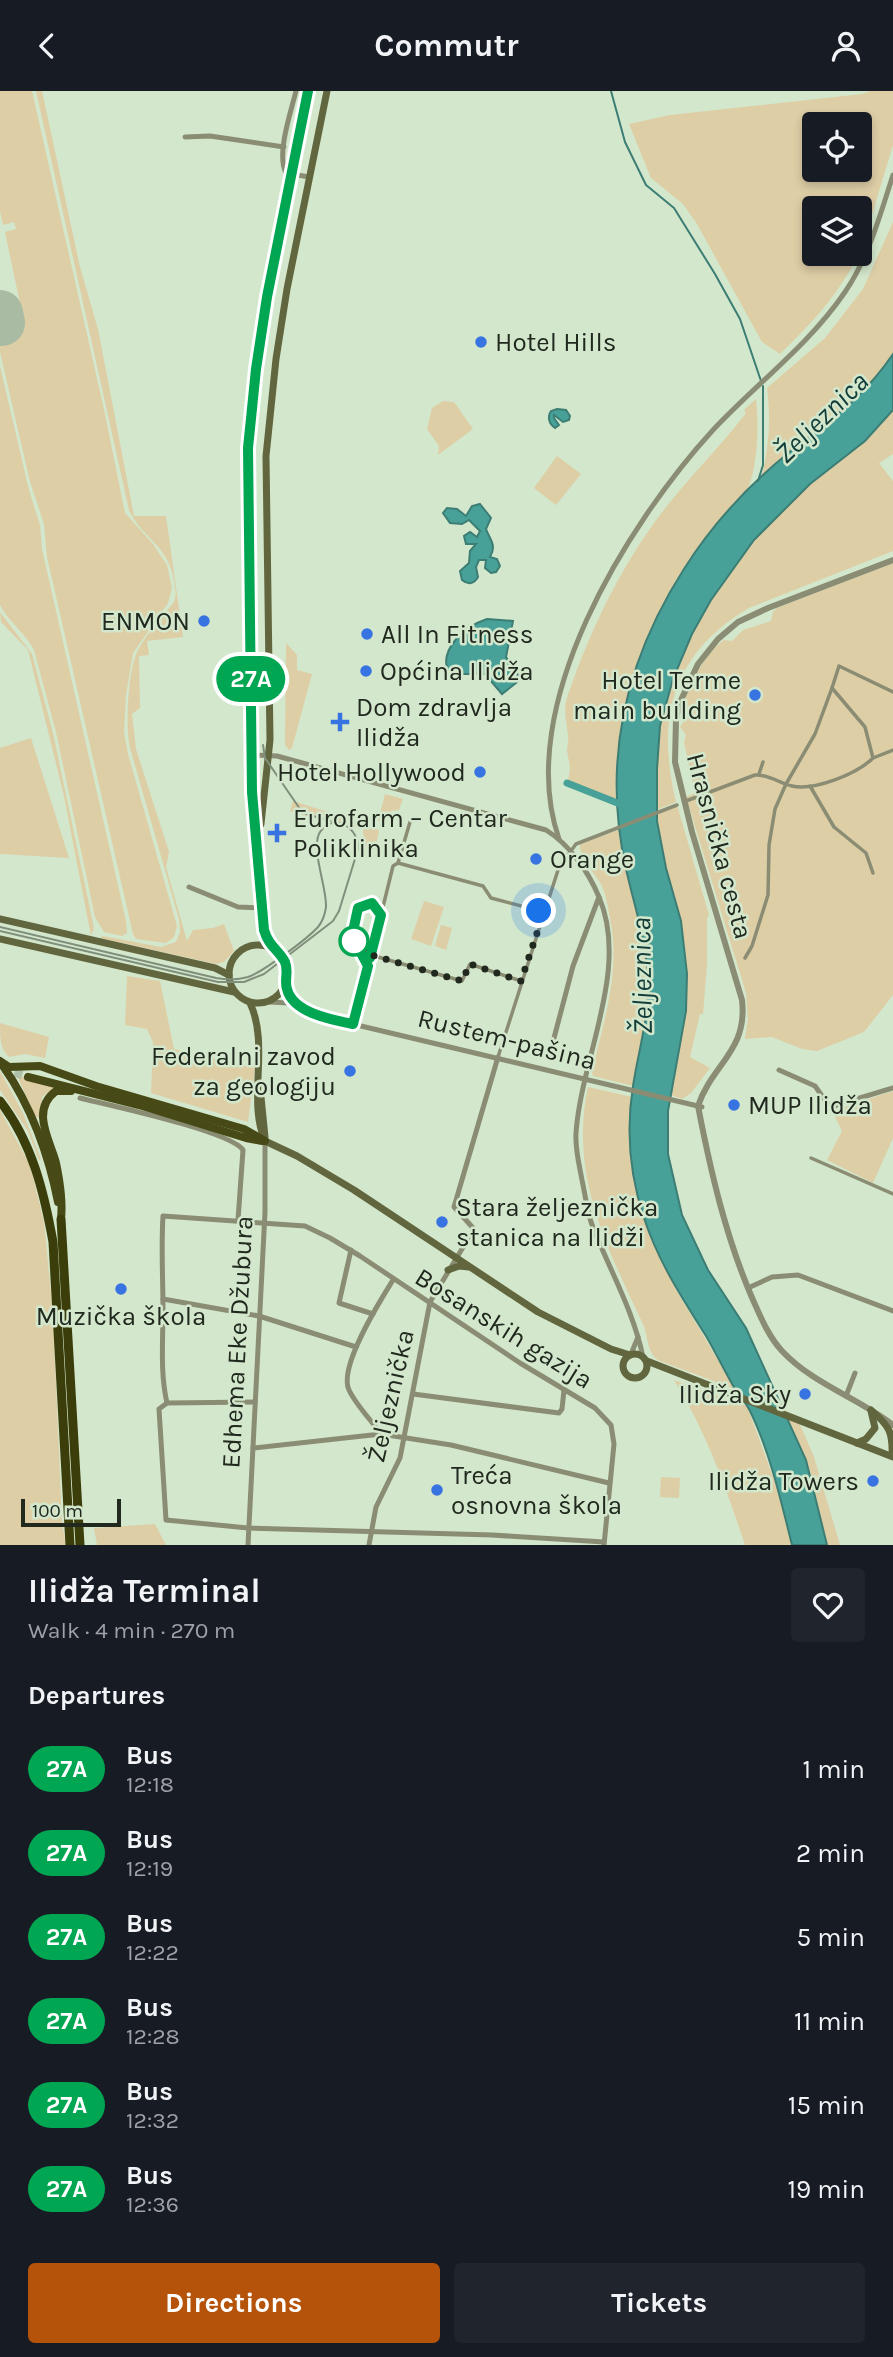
<!DOCTYPE html>
<html lang="en">
<head>
<meta charset="utf-8">
<style>
	body { margin:0; font-family:Karla,sans-serif; background:#20242c; color:#f1f3f6; height:100vh; display:flex; flex-direction:column; font-size:26px; white-space:nowrap }
	* { box-sizing:border-box; margin:0 }
	p { font-size:23px; color:#9ea1a6 }
	.icon { flex:none; width:38px; height:38px; fill:none; stroke:currentColor; stroke-width:2; stroke-linecap:round; stroke-linejoin:round }
	.map { position:relative; height:1454px; overflow:hidden }
	.panel { display:flex; flex-direction:column; background:#171b24; flex:1 }
	.panel>* { flex:none }
	.badge { padding:0 14px; border-radius:23px; font-size:24px; line-height:46px }
	.fabs { position:absolute; left:802px; top:21px; display:grid; gap:14px }
	.fabs a { display:grid; place-items:center; width:70px; height:70px; border-radius:7px; background:#171b24; box-shadow:0 4px 10px #0003; font-size:35px }
	.scale { position:absolute; left:21px; bottom:18px; width:100px; box-sizing:border-box; padding-left:7px; border:4px solid #21291f; border-top:0; font-size:19px; line-height:24px; white-space:nowrap; color:#21291f; -webkit-text-stroke:5px #d3e7cc; paint-order:stroke }
	.you { position:absolute; width:35px; height:35px; margin:-18px; border:5px solid #fff; border-radius:50%; background:#1a73e8; box-shadow:0 0 0 10px #1a73e833 }
	.map>.badge { position:absolute; translate:-50% -50%; box-shadow:0 0 0 4px #fff }
	h2 { padding:0 28px; font-size:26px; line-height:63px }
	.round { display:grid; place-items:center; flex:none; width:74px; height:74px; border-radius:7px; background:#20242c }
	.head { display:flex; align-items:center; justify-content:space-between; height:119px; padding:0 28px }
	h1 { font-size:33px; font-weight:700; line-height:52px }
	.action { display:flex; gap:14px; margin-top:auto; padding:14px 28px }
	.action a { flex:1; height:80px; border-radius:7px; background:#b45309; color:#fff; font-size:28px; font-weight:700; line-height:80px; text-align:center }
	.action a+a { background:#20242c; color:#f1f3f6 }
	ul { padding:0; list-style:none }
	li { display:flex; align-items:center; gap:21px; height:84px; padding:0 28px }
	li div { flex:1 }
	li b { display:block; font-size:26px }
	li em { font-style:normal }
	li .badge { min-width:77px; font-weight:700; text-align:center }
	header { display:flex; justify-content:space-between; align-items:center; height:91px; padding:0 28px; background:#171b24; font-size:32px; font-weight:700 }
	.map>svg:first-child { display:block }
	.green { fill:#decea6; fill-rule:evenodd }
	.water { fill:#48a199; stroke:#3c7d74; stroke-width:2 }
	.lines { fill:none; stroke-linecap:round; stroke-linejoin:round }
	.stream { stroke:#3c7d74; stroke-width:2 }
	.canal { stroke:#48a199; stroke-width:7 }
	.runway { stroke:#aabba4; stroke-width:46 }
	.primary-tunnel { stroke:#afc1a9; stroke-width:8; stroke-dasharray:8 4; stroke-linecap:butt }
	.pedestrian { stroke:#8a8d73; stroke-width:3.5 }
	.minor { stroke:#8a8d73; stroke-width:5 }
	.tertiary { stroke:#8a8d73; stroke-width:6 }
	.secondary { stroke:#62663e; stroke-width:7 }
	.primary { stroke:#474a16; stroke-width:8 }
	.trunk { stroke:#3b3e0b; stroke-width:9 }
	.tram { stroke:#808f7c; stroke-width:2 }
	.line-casing { stroke:#fff; stroke-width:16 }
	.line { stroke:#00a651; stroke-width:10 }
	.walk { stroke:#21291f; stroke-width:7; stroke-dasharray:0 12.6 }
	.poi-dot { fill:#3873e2; stroke:#d3e7cc; stroke-width:2.5 }
	.stop-dot { fill:#fff; stroke:#00a651; stroke-width:3.5 }
	.labels { text-anchor:middle; stroke-width:5; stroke-linejoin:round; paint-order:stroke }
	.poi-label { font-size:26px; fill:#21291f; stroke:#d3e7cc; text-anchor:start }
	.street-label { font-size:26px; fill:#21291f; stroke:#d3e7cc }
	.water-label { font-size:28px; font-style:italic; fill:#133d39; stroke:#d3e7cc }
</style>
</head>
<body>
<header><svg class="icon" aria-label="back" viewBox="0 0 24 24"><path d="M15 5l-7 7 7 7"/></svg>Commutr<svg class="icon" aria-label="person" viewBox="0 0 24 24"><circle cx="12" cy="8" r="4"/><path d="M4 21q1-7 8-7t8 7"/></svg></header>
<div class="map">
<svg width="893" height="1454" viewBox="0 0 893 1454">
	<rect width="100%" height="100%" fill="#d3e7cc"/>
	<g class="green">
		<polygon points="0,0 32,0 105,323 125,422 153,453 167,474 172,497 168,512 133,562 126,604 124,641 128,663 177,835 174,846 166,852 136,848 133,843 47,466 44,433 30,391 0,261 0,242 25,236 5,141 16,138 14,131 3,134 0,120"/>
		<path d="M36,0H42L80,176L98,238L134,425H166L183,546L147,550L149,564L139,565L140,617L132,623L136,658L169,761L166,776L187,850L193,839L213,837L224,833L234,860L224,871L216,873L100,847L103,845L161,856L176,851L180,841L179,828L130,657C125,636 128,578 138,559C147,542 162,526 174,511C177,503 175,497 174,489C168,454 141,446 129,419Z"/>
		<path d="M870,0H893V54L862,157L859,162V117H814V163H859C837,205 815,229 780,263L762,251L697,133L683,113L651,87L629,33L670,24L862,3ZM859,33V79H814V33Z"/>
		<path d="M893,131V263L868,295L842,322L788,363L761,387C769,359 771,327 767,297L825,247L863,198Z"/>
		<path d="M0,275L29,399L40,434L42,458L126,830L127,842L122,845L104,841L95,826L56,641L34,559C26,543 9,531 0,514Z"/>
		<path d="M756,308C759,336 758,371 748,398C744,407 734,416 727,423C712,440 697,458 684,477C639,547 613,627 616,710L567,691C572,678 569,672 567,660C567,655 569,650 568,644C566,625 562,618 570,598C590,540 618,482 654,432C682,393 717,360 746,322L744,319Z"/>
		<polygon points="443,310 454,311 473,338 438,364 439,355 427,338 432,317"/>
		<path d="M893,319V363L879,372L893,390V460L749,517C671,563 656,628 676,711L656,719C656,691 655,661 660,634C678,540 740,455 810,393C827,378 847,366 864,351C875,341 884,329 893,319Z"/>
		<polygon points="557,365 581,383 556,414 534,397"/>
		<path d="M893,472V904L864,941L817,960L802,958L772,946L745,948L748,928L746,902L686,706L695,702L684,651L686,644L680,636L686,627V618L683,615C690,592 704,563 724,549L732,550L743,539L771,530L773,521L777,517Z"/>
		<polygon points="0,521 32,563 53,642 94,837 91,845 64,705 28,559 1,531"/>
		<polygon points="286,552 297,564 297,579 312,583 292,657 289,659 285,654"/>
		<polygon points="31,647 69,767 0,763 0,657"/>
		<polygon points="385,703 403,708 399,719 391,720 384,732 378,730"/>
		<polygon points="293,710 375,736 379,740 375,758 370,760 365,759 363,738 310,722 306,725 290,720"/>
		<path d="M677,714L709,824L707,827V873L703,923H700L690,966L710,977L691,1002L682,1008L671,1004C683,945 694,888 680,828C672,793 659,759 656,723Z"/>
		<path d="M619,739C628,785 645,830 648,877C651,917 640,956 633,995L593,985L592,981C604,930 621,879 610,827C608,817 606,804 602,795C595,781 579,770 580,753Z"/>
		<polygon points="424,810 444,816 431,855 411,848"/>
		<polygon points="441,834 452,837 446,859 435,855"/>
		<polygon points="127,885 160,890 174,958 255,977 248,1031 151,1002 153,951 147,938 125,934"/>
		<path d="M0,932L49,946L45,967L25,963L9,966C0,958 0,946 0,932Z"/>
		<polygon points="0,980 23,1022 41,1068 39,1069 28,1040 0,999"/>
		<polygon points="20,985 56,995 42,1006 40,1026 36,1026 18,987"/>
		<path d="M588,996L632,1006L630,1060L637,1106L675,1197L735,1298L660,1270C647,1264 648,1245 643,1233C607,1156 569,1084 588,996Z"/>
		<polygon points="893,1000 893,1047 873,1092 827,1069 842,1040 832,1020"/>
		<polygon points="0,1019 30,1074 44,1131 53,1223 62,1432 66,1454 0,1454"/>
		<path d="M674,1289L747,1315L777,1397L792,1454H745C726,1397 706,1340 674,1289Z"/>
		<polygon points="784,1323 798,1329 814,1366 840,1454 827,1454 806,1369"/>
		<polygon points="661,1386 680,1387 679,1407 660,1406"/>
		<polygon points="155,1433 166,1454 97,1454 94,1437"/>
	</g>
	<g class="water">
		<path d="M893,263V319L865,350L810,393L754,449L711,509L692,543L673,588L660,635L657,678V730L666,777L681,830L687,883L686,920L668,1020V1063L682,1124L708,1179L746,1237L806,1369L827,1454H792C781,1410 770,1361 750,1320C746,1312 740,1305 735,1298C725,1281 716,1262 706,1245C682,1207 658,1170 644,1127C630,1085 626,1039 633,995C638,962 648,930 648,896C648,854 635,818 626,778C602,670 625,570 684,478C711,435 748,395 787,363C829,329 861,310 893,263Z"/>
		<path d="M557,318L566,319L570,325L569,329L563,331L554,324V327L559,334L555,337C549,333 547,326 551,320Z"/>
		<path d="M480,413L491,427L486,438C490,449 497,454 490,466L497,468L500,475L496,481L491,482L485,477L486,469H479L476,476L478,486C474,493 468,494 462,489L460,480L469,472L470,460L476,453H466L464,445L470,441L477,446L480,440L469,429L462,433L450,432L443,422L447,417L457,418L466,425L472,415Z"/>
		<path d="M487,528L513,530L506,566L521,588L502,603L485,583H449C437,558 466,535 487,528Z"/>
	</g>
	<g class="lines">
		<g class="stream">
			<polyline points="611,0 625,51 646,94 674,117 715,183 740,228 761,290"/>
			<polyline points="758,390 763,374 763,295"/>
		</g>
		<polyline class="canal" points="567,692 625,715"/>
		<polyline class="runway" points="0,222 2,232"/>
		<polyline class="primary-tunnel" points="3,978 28,986"/>
		<g class="pedestrian">
			<polyline points="873,667 893,659"/>
			<polyline points="759,683 763,671"/>
			<polyline points="810,695 834,736 866,762 873,782"/>
			<path d="M686,710L755,684C768,683 779,692 792,695C814,700 857,683 873,667L865,636L832,597L839,575L893,601"/>
			<polyline points="398,772 483,795 491,807 544,821"/>
			<polyline points="381,824 393,775 398,772 410,731"/>
			<polyline points="371,864 462,890 470,873 521,890"/>
			<polyline points="745,867 752,855 768,804 769,754 775,718 786,693 815,643 832,597"/>
			<polyline points="498,966 559,776 576,753 677,714"/>
			<polyline points="811,1067 893,1103"/>
		</g>
		<g class="minor">
			<path d="M296,0C291,21 276,63 286,82L309,86"/>
			<polyline points="185,46 210,45 284,56"/>
			<path d="M252,664L277,665L546,739C570,754 588,780 599,806L573,875L554,947"/>
			<path d="M559,748C513,616 627,433 713,339C756,293 809,254 845,201C869,166 880,124 893,84"/>
			<polyline points="189,796 238,816 263,817"/>
			<path d="M599,806C630,878 581,967 576,1042C575,1058 579,1073 582,1089C585,1103 587,1118 591,1131C608,1176 633,1218 643,1266"/>
			<polyline points="286,893 292,909 298,914"/>
			<polyline points="269,911 289,912 340,930 702,1016"/>
			<polyline points="779,979 815,995 830,1016 893,997"/>
			<path d="M80,1007C108,1014 230,1040 243,1059L238,1129"/>
			<polyline points="351,1159 339,1212 373,1223"/>
			<polyline points="748,1197 772,1186 798,1184 893,1220"/>
			<polyline points="163,1208 259,1225 356,1256"/>
			<polyline points="631,1263 638,1246"/>
			<polyline points="413,1303 559,1322 562,1318 564,1299"/>
			<polyline points="846,1305 855,1282"/>
			<polyline points="255,1311 167,1312 159,1318 166,1429 248,1437 492,1444 604,1451"/>
			<path d="M167,1312C160,1282 163,1250 163,1219C163,1187 161,1157 163,1125L305,1135L330,1147L360,1165L520,1272L595,1317L611,1334L614,1353L604,1454"/>
			<path d="M381,1343C371,1329 356,1314 349,1299C338,1276 380,1210 393,1189"/>
			<polyline points="253,1357 381,1343 451,1354 609,1392"/>
			<polyline points="248,1454 265,1121 265,1050"/>
			<polyline points="369,1454 376,1416 400,1367 430,1211 474,1138 454,1116 498,966"/>
		</g>
		<path class="tertiary" d="M893,469L768,517L738,531L718,548L698,573L681,609L676,628L675,671L692,741L742,909C748,960 712,973 698,1015C711,1082 726,1147 753,1209C761,1227 769,1246 782,1260C813,1293 858,1307 893,1334"/>
		<g class="secondary">
			<polyline points="257,741 261,733 270,649 266,365 276,268 287,198 327,0"/>
			<polyline points="0,828 215,877 229,884"/>
			<polyline points="0,848 234,901"/>
			<circle cx="258" cy="883" r="29"/>
			<polyline points="272,858 264,839 252,701 248,357 256,278 267,206 308,0"/>
			<path d="M250,912C270,954 247,1009 265,1050"/>
			<polyline points="261,1006 265,1046"/>
			<polyline points="265,1050 297,1065 354,1099 538,1221 611,1258 630,1264"/>
			<polyline points="448,1179 459,1175 469,1176"/>
			<circle cx="635" cy="1275" r="12"/>
			<polyline points="647,1270 893,1366"/>
			<path d="M871,1319C889,1335 893,1340 892,1365"/>
			<polyline points="857,1352 866,1348 875,1337 871,1320"/>
		</g>
		<g class="primary">
			<polyline points="0,970 9,976 40,975 96,995 244,1038 265,1050"/>
			<path d="M3,975C31,1014 49,1065 58,1111"/>
			<polyline points="28,986 139,1014 246,1047 262,1050"/>
			<path d="M61,1128C63,1109 60,1091 56,1072C50,1049 30,1019 56,1000H71"/>
		</g>
		<g class="trunk">
			<path d="M0,1010C32,1051 44,1101 53,1151L70,1454"/>
			<polyline points="61,1128 80,1454"/>
		</g>
		<g class="tram">
			<polyline points="263,654 265,667 300,718 306,723 338,732"/>
			<path d="M0,836L216,887C227,889 238,889 248,886C263,881 307,848 318,836C323,830 325,823 326,816C327,796 310,757 320,741C334,720 360,738 358,758L339,820L333,830L264,883L244,891H218L0,840"/>
		</g>
	</g>
	<g class="lines">
		<defs>
			<path id="line" d="M308,0L267,206L256,278L248,357L252,701L264,839C269,856 278,858 285,871C289,881 284,889 287,898C293,922 332,929 353,933L368,875L352,845L358,817L372,812L381,824L370,867"/>
		</defs>
		<use href="#line" class="line-casing"/>
		<use href="#line" class="line"/>
		<polyline class="walk" points="354,850 371,864 462,890 470,873 521,890 544,821 539,820"/>
	</g>
	<g class="poi-dot">
		<circle cx="481" cy="251" r="7"/>
		<circle cx="204" cy="530" r="7"/>
		<circle cx="367" cy="543" r="7"/>
		<circle cx="366" cy="580" r="7"/>
		<circle cx="755" cy="604" r="7"/>
		<path d="M336.5 620.5h7v7h7v7h-7v7h-7v-7h-7v-7h7z"/>
		<circle cx="480" cy="681" r="7"/>
		<path d="M273.5 731.5h7v7h7v7h-7v7h-7v-7h-7v-7h7z"/>
		<circle cx="536" cy="768" r="7"/>
		<circle cx="350" cy="980" r="7"/>
		<circle cx="734" cy="1014" r="7"/>
		<circle cx="442" cy="1131" r="7"/>
		<circle cx="121" cy="1198" r="7"/>
		<circle cx="805" cy="1303" r="7"/>
		<circle cx="873" cy="1390" r="7"/>
		<circle cx="437" cy="1399" r="7"/>
	</g>
	<circle class="stop-dot" cx="354" cy="850" r="14"/>
	<g class="labels">
		<g class="poi-label">
			<text x="495" y="260">Hotel Hills</text>
			<text x="190" y="539" text-anchor="end">ENMON</text>
			<text x="381" y="552">All In Fitness</text>
			<text x="380" y="589">Općina Ilidža</text>
			<text x="741" y="598" text-anchor="end">Hotel Terme<tspan x="741" dy="30">main building</tspan></text>
			<text x="356" y="625">Dom zdravlja<tspan x="356" dy="30">Ilidža</tspan></text>
			<text x="466" y="690" text-anchor="end">Hotel Hollywood</text>
			<text x="293" y="736">Eurofarm – Centar<tspan x="293" dy="30">Poliklinika</tspan></text>
			<text x="550" y="777">Orange</text>
			<text x="336" y="974" text-anchor="end">Federalni zavod<tspan x="336" dy="30">za geologiju</tspan></text>
			<text x="748" y="1023">MUP Ilidža</text>
			<text x="456" y="1125">Stara željeznička<tspan x="456" dy="30">stanica na Ilidži</tspan></text>
			<text x="121" y="1234" text-anchor="middle">Muzička škola</text>
			<text x="791" y="1312" text-anchor="end">Ilidža Sky</text>
			<text x="451" y="1393">Treća<tspan x="451" dy="30">osnovna škola</tspan></text>
			<text x="859" y="1399" text-anchor="end">Ilidža Towers</text>
		</g>
		<g class="street-label">
			<text transform="translate(720 755) rotate(75)" y="9">Hrasnička cesta</text>
			<text transform="translate(507 948) rotate(14)" y="9">Rustem-pašina</text>
			<text transform="translate(504 1237) rotate(32)" y="9">Bosanskih gazija</text>
			<text transform="translate(237 1251) rotate(-87)" y="9">Edhema Eke Džubura</text>
			<text transform="translate(390 1305) rotate(-77)" y="9">Željeznička</text>
		</g>
		<g class="water-label">
			<text transform="translate(821 326) rotate(-44)" y="10">Željeznica</text>
			<text transform="translate(641 885) rotate(-91)" y="10">Željeznica</text>
		</g>
	</g>
</svg>
<div class="fabs">
<a><svg class="icon" aria-label="locate" viewBox="0 0 24 24"><circle cx="12" cy="12" r="6"/><path d="M12 2v4M12 18v4M2 12h4M18 12h4"/></svg></a>
<a><svg class="icon" aria-label="layers" viewBox="0 0 24 24"><path d="M12 4l9 5-9 5-9-5zM3 14l9 5 9-5"/></svg></a>
</div>
<div class="scale">100 m</div>
<div class="you" style="left:539px;top:820px"></div>
<b class="badge" style="left:251px;top:588px;background:#00a651;color:#fff">27A</b>
</div>
<section class="panel">
<div class="head"><div><h1>Ilidža Terminal</h1><p>Walk · 4 min · 270 m</p></div><a class="round"><svg class="icon" aria-label="heart" viewBox="0 0 24 24"><path d="M12 20l-8-8c-3-5 5-10 8-4 3-6 11-1 8 4z"/></svg></a></div>
<h2>Departures</h2>
<ul>
<li><span class="badge" style="background:#00a651;color:#fff">27A</span><div><b>Bus</b><p>12:18</p></div><em>1 min</em></li>
<li><span class="badge" style="background:#00a651;color:#fff">27A</span><div><b>Bus</b><p>12:19</p></div><em>2 min</em></li>
<li><span class="badge" style="background:#00a651;color:#fff">27A</span><div><b>Bus</b><p>12:22</p></div><em>5 min</em></li>
<li><span class="badge" style="background:#00a651;color:#fff">27A</span><div><b>Bus</b><p>12:28</p></div><em>11 min</em></li>
<li><span class="badge" style="background:#00a651;color:#fff">27A</span><div><b>Bus</b><p>12:32</p></div><em>15 min</em></li>
<li><span class="badge" style="background:#00a651;color:#fff">27A</span><div><b>Bus</b><p>12:36</p></div><em>19 min</em></li>
</ul>
<div class="action"><a>Directions</a><a>Tickets</a></div>
</section>
</body>
</html>
